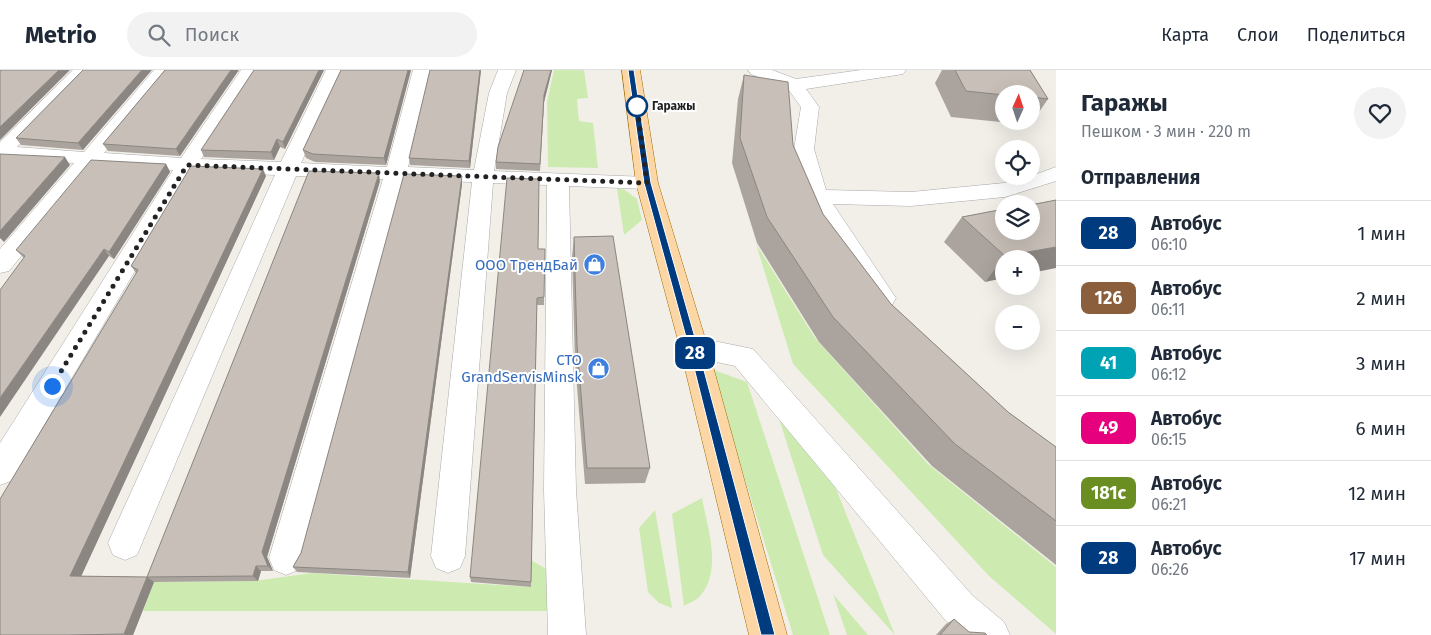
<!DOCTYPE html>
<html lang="ru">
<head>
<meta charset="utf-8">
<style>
	body { margin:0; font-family:"Fira Sans",sans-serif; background:#f2f2f3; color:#1f2937; height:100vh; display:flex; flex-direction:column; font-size:19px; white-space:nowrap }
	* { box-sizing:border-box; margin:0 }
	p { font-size:16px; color:#747a83 }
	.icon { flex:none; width:28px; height:28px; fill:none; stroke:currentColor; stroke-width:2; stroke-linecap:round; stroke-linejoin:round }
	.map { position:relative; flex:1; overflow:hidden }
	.sheet { display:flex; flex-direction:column; background:#fff; width:375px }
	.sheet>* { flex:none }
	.badge { padding:0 10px; border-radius:8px; font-size:18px; line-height:32px }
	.needle { width:32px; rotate:3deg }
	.controls { position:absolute; left:995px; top:15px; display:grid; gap:10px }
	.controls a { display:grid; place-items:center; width:45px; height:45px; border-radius:50%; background:#fff; box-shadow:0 5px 20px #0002; font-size:25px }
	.you { position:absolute; width:25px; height:25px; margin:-12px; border:4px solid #fff; border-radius:50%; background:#1a73e8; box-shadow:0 0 0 8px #1a73e833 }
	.map>.badge { position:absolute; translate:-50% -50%; box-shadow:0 0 0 2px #fff }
	h2 { padding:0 25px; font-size:19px; line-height:45px }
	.round { display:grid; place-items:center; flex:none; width:52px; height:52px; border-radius:26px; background:#f2f2f3 }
	.head { display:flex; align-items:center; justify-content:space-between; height:85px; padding:0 25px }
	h1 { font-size:24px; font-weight:700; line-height:38px }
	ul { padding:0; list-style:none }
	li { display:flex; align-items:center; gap:15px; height:65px; padding:0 25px; border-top:1px solid #e0e1e3 }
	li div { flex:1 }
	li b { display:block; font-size:19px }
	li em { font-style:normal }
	li .badge { min-width:55px; font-weight:700; text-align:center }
	header { display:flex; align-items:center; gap:30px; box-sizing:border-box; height:70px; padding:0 25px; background:#fff; border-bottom:1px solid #e0e1e3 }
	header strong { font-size:24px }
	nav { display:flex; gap:28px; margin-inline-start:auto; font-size:18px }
	.search { width:350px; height:45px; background:#f2f2f3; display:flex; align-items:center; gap:12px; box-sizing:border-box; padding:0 18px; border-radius:28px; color:#747a83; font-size:19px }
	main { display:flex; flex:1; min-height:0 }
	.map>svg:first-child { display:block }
	.grass { fill:#cdebb0 }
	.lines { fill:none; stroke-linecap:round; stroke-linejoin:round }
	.minor-casing { stroke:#a9a9a9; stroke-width:1 }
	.major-casing { stroke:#a06b00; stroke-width:1 }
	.minor { fill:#fff; fill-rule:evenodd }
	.major { fill:#fcd6a4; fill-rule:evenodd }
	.wall { fill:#aba49e; fill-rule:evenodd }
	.shaded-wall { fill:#8b8681 }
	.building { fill:#c7bfb8; stroke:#8b8681 }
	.line { fill:#003b80; stroke:#fff }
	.walk { stroke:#222; stroke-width:5; stroke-dasharray:0 9 }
	.stop-dot { fill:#fff; stroke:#003b80; stroke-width:2.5 }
	.labels { text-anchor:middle; stroke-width:4; stroke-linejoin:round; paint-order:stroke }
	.far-stop-label { font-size:12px; font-weight:bold; fill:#222; stroke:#fff; text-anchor:start }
	.shop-label { font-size:15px; fill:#366cbe; stroke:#fff; text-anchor:end }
</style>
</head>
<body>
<header>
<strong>Metrio</strong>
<div class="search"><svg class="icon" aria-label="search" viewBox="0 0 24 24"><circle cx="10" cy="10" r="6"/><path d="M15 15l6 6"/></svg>Поиск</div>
<nav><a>Карта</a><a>Слои</a><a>Поделиться</a></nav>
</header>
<main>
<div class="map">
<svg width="1056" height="565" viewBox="0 0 1056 565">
	<rect width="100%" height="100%" fill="#f2efe9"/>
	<g class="grass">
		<polygon points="554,0 584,0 588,28 577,29 579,51 593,53 598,98 548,97 547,32"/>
		<polygon points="617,118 625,120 637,129 642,150 624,165"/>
		<polygon points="756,174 815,268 928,394 1056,497 1056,564 989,506 793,294"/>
		<polygon points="711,299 747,312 830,565 793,565"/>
		<polygon points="772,327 832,409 895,565 823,485"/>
		<path d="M702,428C707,457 723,500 700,526C697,530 689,533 684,536L672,444Z"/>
		<polygon points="655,440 672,538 659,533 648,522 639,458"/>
		<polygon points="531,490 551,502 556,541 143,541 154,512 254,511 312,503 530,517"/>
		<polygon points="833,524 868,565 847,565"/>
	</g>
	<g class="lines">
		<defs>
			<g id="minor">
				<polygon points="73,0 92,0 17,77 84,82 154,0 172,0 104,83 181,88 241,0 259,0 201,89 281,92 326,0 344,0 301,93 387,97 413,0 431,0 408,97 474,100 489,23 498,0 516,0 507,23 494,101 647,107 655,108 658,113 655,118 647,119 569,116 576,420 586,565 548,565 544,420 547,115 493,113 465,486 460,498 448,503 436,498 431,486 472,112 404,110 303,488 298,500 286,505 274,500 269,488 383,109 296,106 137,485 125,490 113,485 108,473 275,105 194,101 11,411 0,415 0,373 173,100 95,95 9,201 0,203 0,179 74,93 0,89 0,72"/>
				<polygon points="748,0 772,0 796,9 861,0 906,0 903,4 897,5 806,19 819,37 814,79 826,120 911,122 1004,113 1034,105 1056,97 1056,111 1005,127 911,136 833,134 896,228 892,235 883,237 874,235 806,127 794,79 801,37 788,19 751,4"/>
				<polygon points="694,267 753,279 972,525 1004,552 1010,565 962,565 946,551 735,296 684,285 680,278 684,271"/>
			</g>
			<polygon id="major" points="622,0 640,0 658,113 708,278 787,565 749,565 680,278 636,113"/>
		</defs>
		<use href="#minor" class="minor-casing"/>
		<use href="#major" class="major-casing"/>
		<use href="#minor" class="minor"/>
		<use href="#major" class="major"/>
	</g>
	<g class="wall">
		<polygon points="83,0 83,80 21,75 16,68"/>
		<polygon points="165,0 180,86 108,81 103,74"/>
		<polygon points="254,0 324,0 285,79 280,77 274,90 204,87 201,80"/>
		<polygon points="341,0 411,0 386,95 315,92 306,88 303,80"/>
		<polygon points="430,0 481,0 470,98 410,95 409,88"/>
		<polygon points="524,0 552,0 544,32 540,101 496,99 496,92"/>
		<path d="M942,0H1030L1048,29L1030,55L951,47L935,13ZM1004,24H1031V51H1004Z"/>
		<polygon points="744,5 793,75 823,144 891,234 1008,342 1056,377 1056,495 932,396 819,272 757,173 732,93 738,29"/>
		<polygon points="166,94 170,102 114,189 109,186 24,188 16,180"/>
		<polygon points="266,106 81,506 147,507 380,111 267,487 273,501 261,501 258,511 154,512 133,565 0,565 136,203 131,196"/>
		<polygon points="462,106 462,114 410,508 297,502 293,497 301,483"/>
		<polygon points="1056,130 985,212 944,172 962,147"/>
		<polygon points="574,167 650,398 645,413 585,414 575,293 572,186"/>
		<polygon points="538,179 544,227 544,235 537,235 531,517 471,512 470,507"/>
		<polygon points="954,549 969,562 987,565 936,565 946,554"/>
	</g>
	<g class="shaded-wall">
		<polygon points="59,0 70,0 0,70 0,57"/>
		<polygon points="142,0 152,0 83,80 78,73"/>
		<polygon points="231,0 239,0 180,86 176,79"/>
		<polygon points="319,0 324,0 285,79 283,72"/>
		<polygon points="408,0 411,0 386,95 384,88"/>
		<polygon points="480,0 481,0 470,98 469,91"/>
		<polygon points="551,0 552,0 544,32 540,101 544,25"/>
		<polygon points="277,69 280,77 274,90 271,82"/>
		<polygon points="65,87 70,95 4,172 0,168 0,161"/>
		<polygon points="166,94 170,102 114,189 109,182"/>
		<polygon points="263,99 266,106 79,511 70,506"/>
		<polygon points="379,103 380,111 267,487 273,501 268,496 262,482"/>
		<polygon points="462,106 462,114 410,508 408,502"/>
		<polygon points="1056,177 1056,198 1031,203 1031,189 1004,189 1004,208 985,212 1005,186"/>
		<polygon points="104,179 109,186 0,347 0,328"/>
		<polygon points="256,496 261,501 258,511 253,506"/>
		<polygon points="147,507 154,512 133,565 126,565 124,564"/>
	</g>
	<g class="building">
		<polygon points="2,0 59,0 0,57 0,1"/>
		<polygon points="83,0 142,0 78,73 16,68"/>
		<polygon points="165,0 231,0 176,79 103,74"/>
		<polygon points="254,0 319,0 283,72 277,69 271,82 201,80"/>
		<polygon points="341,0 408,0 384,88 313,84 303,80"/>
		<polygon points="430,0 480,0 469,91 409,88"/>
		<polygon points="524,0 551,0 544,25 540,94 496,92 498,77"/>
		<polygon points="955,0 1030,0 1048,29 1031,27 1031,24 1004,24 1004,25 966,21"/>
		<polygon points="744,5 788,12 793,75 823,144 891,234 1008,342 1056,377 1056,451 955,374 833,247 767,147 740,68"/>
		<polygon points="0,84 65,87 0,161"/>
		<polygon points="91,90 166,94 109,182 104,179 0,328 0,220 25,186 16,180"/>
		<polygon points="191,96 263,99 70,506 147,507 124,564 68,565 0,565 0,429 138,200 131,196"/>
		<polygon points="309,101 379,103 262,482 268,496 256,496 253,506 147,507"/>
		<polygon points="404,104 462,106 408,502 293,497 301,483"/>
		<polygon points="507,108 539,109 538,179 545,179 544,227 537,228 531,512 470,507"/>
		<polygon points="1056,130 1056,177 1005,186 962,147 1004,139 1004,161 1031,161 1031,135"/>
		<polygon points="613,166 650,398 587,398 577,275 574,167"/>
		<polygon points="954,549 969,562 985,563 987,565 940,565"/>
	</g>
	<polygon class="line" points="628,0 634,0 651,113 698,278 775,565 761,565 689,278 644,113"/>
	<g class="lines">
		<polyline class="walk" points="52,316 187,95 647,113 637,36"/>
	</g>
	<defs>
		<symbol id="shop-disc" viewBox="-11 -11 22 22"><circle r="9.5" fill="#3f7fe0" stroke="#fff"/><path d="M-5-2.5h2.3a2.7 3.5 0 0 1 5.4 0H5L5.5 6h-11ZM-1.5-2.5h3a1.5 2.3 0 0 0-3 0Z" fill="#fff"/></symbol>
	</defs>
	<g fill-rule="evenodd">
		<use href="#shop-disc" x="582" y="182" width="25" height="25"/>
		<use href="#shop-disc" x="586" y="286" width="25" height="25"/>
	</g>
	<circle class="stop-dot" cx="637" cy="36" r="10"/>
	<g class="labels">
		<g class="far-stop-label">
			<text x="652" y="40">Гаражы</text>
		</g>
		<g class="shop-label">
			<text x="578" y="200">ООО ТрендБай</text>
			<text x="582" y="295">СТО<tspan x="582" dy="17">GrandServisMinsk</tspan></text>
		</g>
	</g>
</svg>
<div class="controls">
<a><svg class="needle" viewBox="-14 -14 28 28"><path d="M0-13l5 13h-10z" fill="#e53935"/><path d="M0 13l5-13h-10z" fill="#747a83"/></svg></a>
<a><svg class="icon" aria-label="locate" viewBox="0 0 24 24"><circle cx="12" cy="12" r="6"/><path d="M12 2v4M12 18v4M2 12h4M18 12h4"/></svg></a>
<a><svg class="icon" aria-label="layers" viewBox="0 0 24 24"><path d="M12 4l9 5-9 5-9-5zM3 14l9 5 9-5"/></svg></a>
<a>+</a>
<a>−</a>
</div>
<div class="you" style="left:52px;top:316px"></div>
<b class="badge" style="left:695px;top:283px;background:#003b80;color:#fff">28</b>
</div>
<section class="sheet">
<div class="head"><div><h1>Гаражы</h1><p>Пешком · 3 мин · 220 m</p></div><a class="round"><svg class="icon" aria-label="heart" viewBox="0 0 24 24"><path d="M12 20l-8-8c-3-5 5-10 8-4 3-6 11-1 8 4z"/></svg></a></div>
<h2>Отправления</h2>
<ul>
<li><span class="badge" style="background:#003b80;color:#fff">28</span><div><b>Автобус</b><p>06:10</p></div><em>1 мин</em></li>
<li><span class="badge" style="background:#8b5e3c;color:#fff">126</span><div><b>Автобус</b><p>06:11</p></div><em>2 мин</em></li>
<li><span class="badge" style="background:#00a3b4;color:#fff">41</span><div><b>Автобус</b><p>06:12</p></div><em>3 мин</em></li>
<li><span class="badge" style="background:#e6007e;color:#fff">49</span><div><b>Автобус</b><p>06:15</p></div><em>6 мин</em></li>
<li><span class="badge" style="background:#6b8e23;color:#fff">181с</span><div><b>Автобус</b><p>06:21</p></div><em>12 мин</em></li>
<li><span class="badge" style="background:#003b80;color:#fff">28</span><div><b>Автобус</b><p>06:26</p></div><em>17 мин</em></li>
</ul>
</section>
</main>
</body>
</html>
